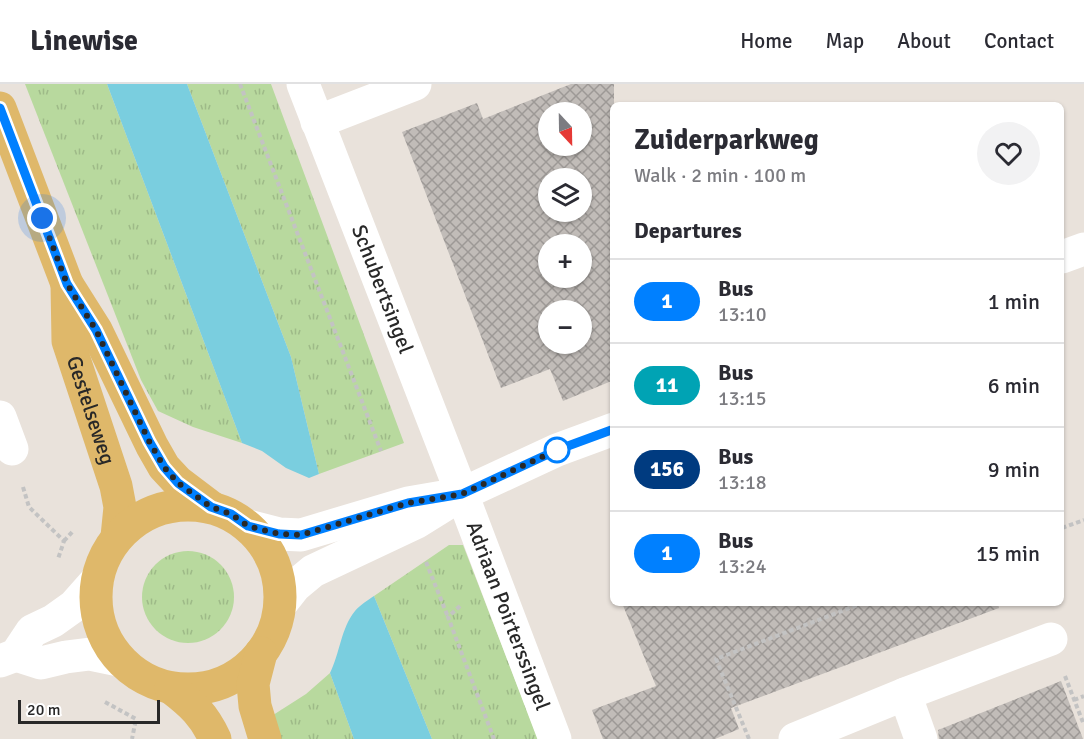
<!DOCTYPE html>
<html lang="en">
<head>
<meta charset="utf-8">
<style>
	body { margin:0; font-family:Signika,sans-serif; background:#f2f2f3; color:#2b2b33; height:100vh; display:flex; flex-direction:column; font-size:22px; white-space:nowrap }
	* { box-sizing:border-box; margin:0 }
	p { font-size:20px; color:#7c7c81 }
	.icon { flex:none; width:33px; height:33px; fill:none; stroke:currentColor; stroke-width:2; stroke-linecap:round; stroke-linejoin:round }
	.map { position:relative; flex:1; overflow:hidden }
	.details { position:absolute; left:610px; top:18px; width:454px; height:504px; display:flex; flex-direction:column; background:#fff; border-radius:9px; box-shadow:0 2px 4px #0004 }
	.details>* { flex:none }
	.badge { padding:0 12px; border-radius:20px; font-size:21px; line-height:39px }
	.needle { width:39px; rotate:158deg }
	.fabs { position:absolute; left:538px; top:18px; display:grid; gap:12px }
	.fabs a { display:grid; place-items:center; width:54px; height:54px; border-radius:50%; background:#fff; box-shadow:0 2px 4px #0004; font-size:30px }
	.scale { position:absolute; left:18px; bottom:15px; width:142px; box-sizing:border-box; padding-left:6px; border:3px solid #282828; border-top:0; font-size:16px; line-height:21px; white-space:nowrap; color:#282828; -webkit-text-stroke:4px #fff; paint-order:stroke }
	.you { position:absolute; width:30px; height:30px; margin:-15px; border:4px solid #fff; border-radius:50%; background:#1a73e8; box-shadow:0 0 0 9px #1a73e833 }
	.map>.badge { position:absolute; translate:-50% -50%; box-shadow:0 0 0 3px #fff }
	h2 { padding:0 24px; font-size:22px; line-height:54px }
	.round { display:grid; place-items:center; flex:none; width:63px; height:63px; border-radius:32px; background:#f2f2f3 }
	.headline { display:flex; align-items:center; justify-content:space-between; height:102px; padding:0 24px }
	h1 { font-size:28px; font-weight:700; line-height:45px }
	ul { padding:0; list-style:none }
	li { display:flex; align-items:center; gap:18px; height:84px; padding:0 24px; border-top:2px solid #e1e1e2 }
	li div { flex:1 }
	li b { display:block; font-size:22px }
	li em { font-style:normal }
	li .badge { min-width:66px; font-weight:700; text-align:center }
	header { display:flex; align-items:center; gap:36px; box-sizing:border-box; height:84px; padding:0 30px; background:#fff; border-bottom:2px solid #e1e1e2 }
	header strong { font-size:28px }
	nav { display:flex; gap:33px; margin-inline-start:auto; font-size:21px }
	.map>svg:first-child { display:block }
	.grass { fill:url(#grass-tufts) }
	.water { fill:#7acedf }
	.building { fill:url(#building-cross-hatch); fill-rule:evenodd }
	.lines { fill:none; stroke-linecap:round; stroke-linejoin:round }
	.path { stroke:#c3c3c3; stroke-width:4; stroke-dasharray:4.5 3; stroke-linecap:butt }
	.minor { stroke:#fff; stroke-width:33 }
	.major { stroke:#dfb86a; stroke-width:33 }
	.line-casing { stroke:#fff; stroke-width:14 }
	.line { stroke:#0080ff; stroke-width:9 }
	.walk { stroke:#282828; stroke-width:6; stroke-dasharray:0 10.8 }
	.stop-dot { fill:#fff; stroke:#0080ff; stroke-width:3 }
	.labels { text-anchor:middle; stroke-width:6; stroke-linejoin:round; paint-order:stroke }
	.street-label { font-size:21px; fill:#282828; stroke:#fff }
</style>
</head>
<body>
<header>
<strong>Linewise</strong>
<nav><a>Home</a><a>Map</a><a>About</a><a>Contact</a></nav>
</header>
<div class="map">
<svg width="1084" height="655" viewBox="0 0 1084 655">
	<defs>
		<pattern id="grass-tufts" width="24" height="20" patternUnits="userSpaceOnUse" patternTransform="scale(1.5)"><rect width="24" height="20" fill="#b8d99e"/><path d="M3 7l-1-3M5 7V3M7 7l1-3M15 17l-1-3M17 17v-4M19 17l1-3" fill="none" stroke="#9eba88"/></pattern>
		<pattern id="building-cross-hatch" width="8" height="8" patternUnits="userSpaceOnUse" patternTransform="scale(1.5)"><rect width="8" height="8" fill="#c1bcb8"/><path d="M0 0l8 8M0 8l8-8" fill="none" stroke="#9d9996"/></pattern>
	</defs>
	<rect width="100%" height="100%" fill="#e9e2db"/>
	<g class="grass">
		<polygon points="25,0 107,0 242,359 193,343 158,327 141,296"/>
		<polygon points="187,0 271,0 404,359 319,390 291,273"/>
		<polygon points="449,461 463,461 538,655 432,655 374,512"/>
		<circle cx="188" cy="513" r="46"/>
		<polygon points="330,589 354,655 279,655 270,633 306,610"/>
	</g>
	<g class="water">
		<polygon points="107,0 187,0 291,273 319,390 309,394 286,384 262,367 242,359"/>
		<path d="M374,512L432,655H354L330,589C340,569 341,544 355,527C360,521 368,516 374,512Z"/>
	</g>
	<g class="building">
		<path d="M571,0H614V296L563,317L550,285L501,304L402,48L477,19L483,35ZM549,28H582V62H549ZM549,94H582V128H549ZM549,160H582V194H549ZM549,226H582V260H549Z"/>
		<polygon points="622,519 998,519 999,524 731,624 739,645 715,655 603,655 592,626 656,602"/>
		<polygon points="1061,597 1083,655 939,655 938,646"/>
	</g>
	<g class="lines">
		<g class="path">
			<polyline points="240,0 381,367"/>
			<polyline points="23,403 29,423 64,457 58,475"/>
			<polyline points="1062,444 1084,436"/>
			<polyline points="64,457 74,446"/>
			<polyline points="426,478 448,533"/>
			<polyline points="460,522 448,533 494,655"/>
			<polyline points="1065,592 1084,641"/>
			<polyline points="1074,616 1084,612"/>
			<polyline points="105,618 136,635 132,655"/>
			<polyline points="749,655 716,575 863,519"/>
		</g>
		<g class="minor">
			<path id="s1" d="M303,0L462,410L555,655"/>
			<polyline points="317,38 415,0"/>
			<polyline points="1062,173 1084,165"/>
			<polyline points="0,333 12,365"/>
			<polyline points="248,442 279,450 301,451 408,419 443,413"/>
			<polyline points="280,521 295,502 313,487 417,438 462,410 557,366 614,345"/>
			<polyline points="16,571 41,579 66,573 90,570 119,576"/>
			<polyline points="0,577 16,571 32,547 53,537 74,522 97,496"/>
			<polyline points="905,610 921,655"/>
			<polyline points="795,655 905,610 1051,555"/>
		</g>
		<g class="major">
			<polyline points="0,24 67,200 96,246 152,362 164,383 178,398 211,423"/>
			<path id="s2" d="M67,200L68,257L116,402L120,423L117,453"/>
			<circle cx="188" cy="513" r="92"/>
			<polyline points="261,569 253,600 255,622 265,655"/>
			<path d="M171,604C192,620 204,631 215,655"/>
		</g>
	</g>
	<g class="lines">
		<defs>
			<polyline id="line" points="0,24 67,200 96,246 149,357 164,383 178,399 211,423 231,430 248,442 279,450 301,451 408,419 462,410 557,366 614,345"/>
		</defs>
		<use href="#line" class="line-casing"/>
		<use href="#line" class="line"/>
		<polyline class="walk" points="42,134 67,200 96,246 149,357 164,383 178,399 211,423 231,430 248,442 279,450 301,451 408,419 462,410 557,366"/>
	</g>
	<circle class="stop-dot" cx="557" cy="366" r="12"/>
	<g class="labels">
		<g class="street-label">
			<text dy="7" stroke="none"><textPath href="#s1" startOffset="220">Schubertsingel</textPath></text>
			<text dy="7" stroke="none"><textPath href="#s2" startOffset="130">Gestelseweg</textPath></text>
			<text dy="7" stroke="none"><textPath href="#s1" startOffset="570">Adriaan Poirterssingel</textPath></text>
		</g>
	</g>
</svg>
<div class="fabs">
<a><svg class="needle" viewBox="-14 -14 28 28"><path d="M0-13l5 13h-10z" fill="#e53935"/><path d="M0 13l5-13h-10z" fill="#7c7c81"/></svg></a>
<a><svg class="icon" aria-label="layers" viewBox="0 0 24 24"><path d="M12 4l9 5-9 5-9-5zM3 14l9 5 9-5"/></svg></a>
<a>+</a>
<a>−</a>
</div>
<div class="scale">20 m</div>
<div class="you" style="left:42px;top:134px"></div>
<section class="details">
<div class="headline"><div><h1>Zuiderparkweg</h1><p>Walk · 2 min · 100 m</p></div><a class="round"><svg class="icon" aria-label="heart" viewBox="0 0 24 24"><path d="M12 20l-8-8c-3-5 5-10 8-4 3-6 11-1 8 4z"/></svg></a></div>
<h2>Departures</h2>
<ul>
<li><span class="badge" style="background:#0080ff;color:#fff">1</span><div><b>Bus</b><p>13:10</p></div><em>1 min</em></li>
<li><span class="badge" style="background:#00a3b4;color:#fff">11</span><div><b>Bus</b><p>13:15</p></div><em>6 min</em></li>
<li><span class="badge" style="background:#003b80;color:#fff">156</span><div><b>Bus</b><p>13:18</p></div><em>9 min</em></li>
<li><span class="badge" style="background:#0080ff;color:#fff">1</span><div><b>Bus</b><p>13:24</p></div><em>15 min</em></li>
</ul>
</section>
</div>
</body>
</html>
